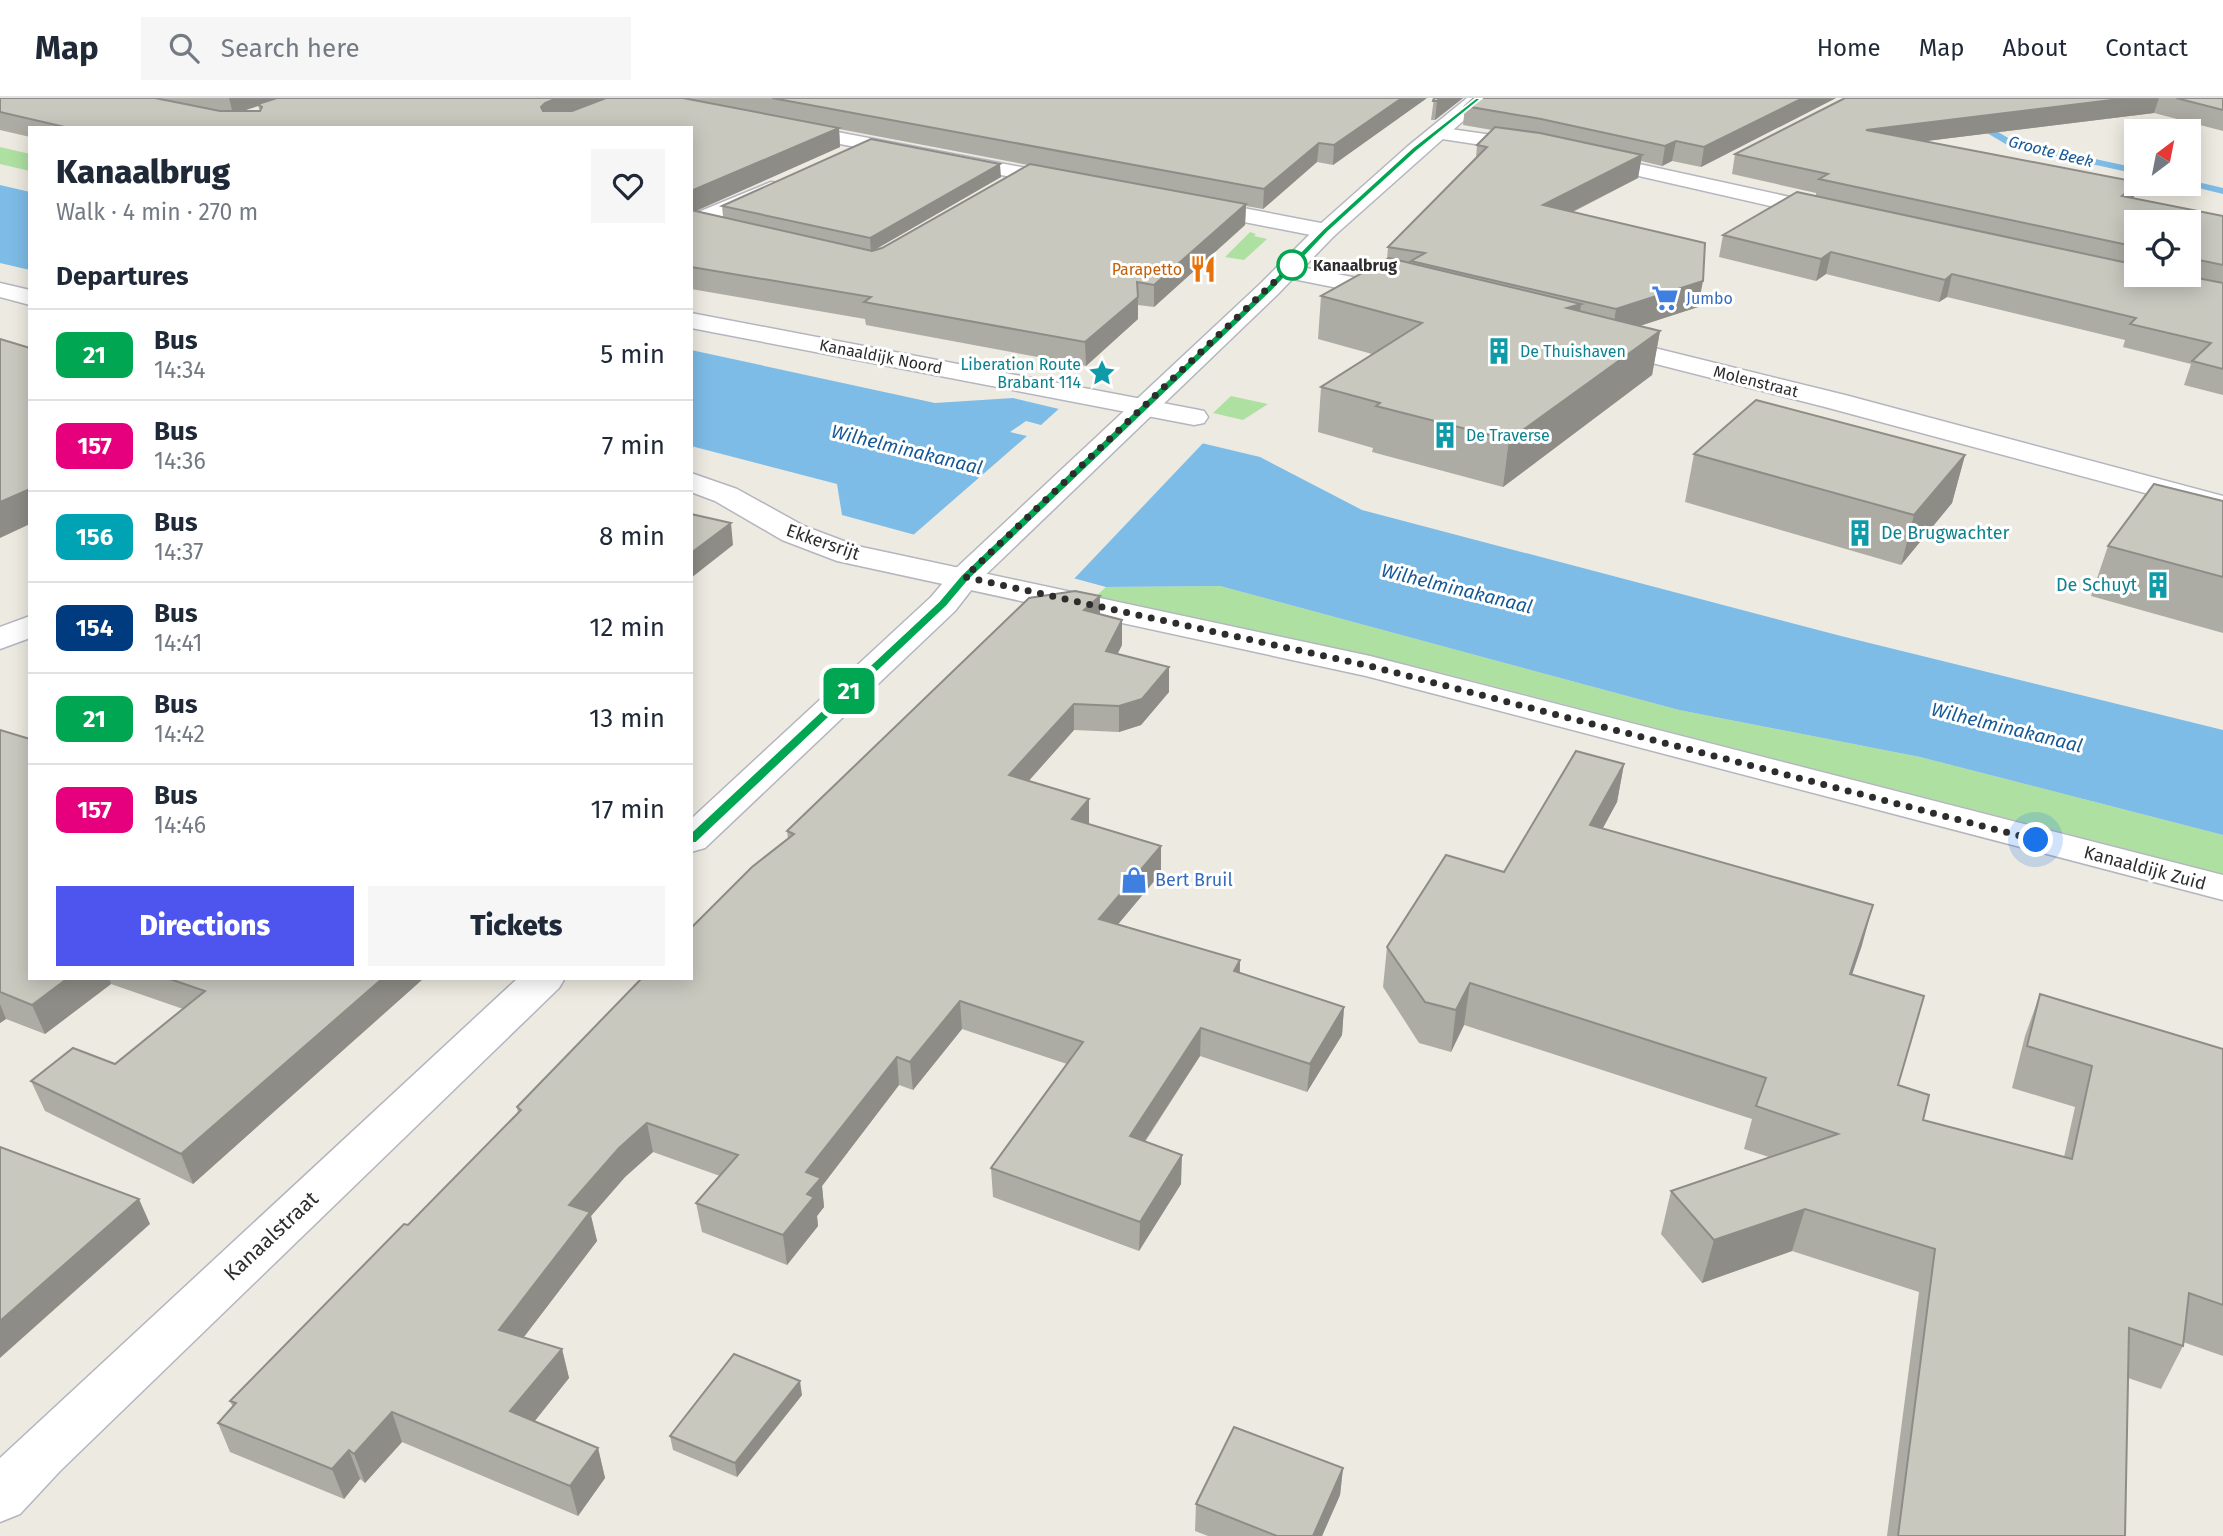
<!DOCTYPE html>
<html lang="en">
<head>
<meta charset="utf-8">
<style>
	body { margin:0; font-family:"Fira Sans",sans-serif; background:#f6f6f7; color:#1f2937; height:100vh; display:flex; flex-direction:column; font-size:26px; white-space:nowrap }
	* { box-sizing:border-box; margin:0 }
	p { font-size:23px; color:#747a83 }
	.icon { flex:none; width:38px; height:38px; fill:none; stroke:currentColor; stroke-width:2; stroke-linecap:round; stroke-linejoin:round }
	.map { position:relative; flex:1; overflow:hidden }
	.drawer { position:absolute; left:28px; top:28px; width:665px; height:854px; display:flex; flex-direction:column; background:#fff; border-radius:0px; box-shadow:0 4px 18px #0003 }
	.drawer>* { flex:none }
	.badge { padding:0 14px; border-radius:10px; font-size:24px; line-height:46px }
	.needle { width:46px; rotate:32deg }
	.tools { position:absolute; left:2124px; top:21px; display:grid; gap:14px }
	.tools a { display:grid; place-items:center; width:77px; height:77px; border-radius:0px; background:#fff; box-shadow:0 4px 18px #0003; font-size:35px }
	.you { position:absolute; width:35px; height:35px; margin:-18px; border:5px solid #fff; border-radius:50%; background:#1a73e8; box-shadow:0 0 0 10px #1a73e833 }
	.map>.badge { position:absolute; translate:-50% -50%; box-shadow:0 0 0 4px #fff }
	h2 { padding:0 28px; font-size:26px; line-height:63px }
	.round { display:grid; place-items:center; flex:none; width:74px; height:74px; border-radius:0px; background:#f6f6f7 }
	.overview { display:flex; align-items:center; justify-content:space-between; height:119px; padding:0 28px }
	h1 { font-size:33px; font-weight:800; line-height:52px }
	.primary-button { display:flex; gap:14px; margin-top:auto; padding:14px 28px }
	.primary-button a { flex:1; height:80px; border-radius:0px; background:#4e55ee; color:#fff; font-size:28px; font-weight:800; line-height:80px; text-align:center }
	.primary-button a+a { background:#f6f6f7; color:#1f2937 }
	ul { padding:0; list-style:none }
	li { display:flex; align-items:center; gap:21px; height:91px; padding:0 28px; border-top:2px solid #e0e1e3 }
	li div { flex:1 }
	li b { display:block; font-size:26px }
	li em { font-style:normal }
	li .badge { min-width:77px; font-weight:700; text-align:center }
	header { display:flex; align-items:center; gap:42px; box-sizing:border-box; height:98px; padding:0 35px; background:#fff; border-bottom:2px solid #e0e1e3 }
	header strong { font-size:33px }
	nav { display:flex; gap:38px; margin-inline-start:auto; font-size:24px }
	.search { width:490px; height:63px; background:#f6f6f7; display:flex; align-items:center; gap:18px; box-sizing:border-box; padding:0 24px; border-radius:0px; color:#747a83; font-size:26px }
	.map>svg:first-child { display:block }
	.green { fill:#aee0a2 }
	.water { fill:#7dbce7 }
	.pier { fill:#edeae1 }
	.lines { fill:none; stroke-linecap:round; stroke-linejoin:round }
	.stream { fill:#7dbce7; fill-rule:evenodd }
	.street-casing { stroke:#b4b5bf; stroke-width:3 }
	.secondary-casing { stroke:#b4b5bf; stroke-width:3 }
	.street { fill:#fff; fill-rule:evenodd }
	.secondary { fill:#fff; fill-rule:evenodd }
	.wall { fill:#adaca4; fill-rule:evenodd }
	.shaded-wall { fill:#8d8c86 }
	.building { fill:#c9c8bf; stroke:#8d8c86; stroke-width:2 }
	.line { fill:#00a651; stroke:#fff; stroke-width:2 }
	.walk { stroke:#2d2d2d; stroke-width:7; stroke-dasharray:0 12.6 }
	.stop-dot { fill:#fff; stroke:#00a651; stroke-width:3.5 }
	.labels { text-anchor:middle; stroke-width:6; stroke-linejoin:round; paint-order:stroke }
	.far-water-label { font-size:16px; font-style:italic; fill:#175997; stroke:#fff }
	.far-stop-label { font-size:16px; font-weight:bold; fill:#2d2d2d; stroke:#fff; text-anchor:start }
	.far-food-label { font-size:16px; fill:#c56008; stroke:#fff; text-anchor:end }
	.far-shop-label { font-size:16px; fill:#366cbe; stroke:#fff; text-anchor:start }
	.far-culture-label { font-size:16px; fill:#0d838f; stroke:#fff; text-anchor:start }
	.far-street-label { font-size:16px; fill:#2d2d2d; stroke:#fff }
	.culture-label { font-size:18px; fill:#0d838f; stroke:#fff; text-anchor:start }
	.street-label { font-size:18px; fill:#2d2d2d; stroke:#fff }
	.shop-label { font-size:18px; fill:#366cbe; stroke:#fff; text-anchor:start }
	.water-label { font-size:19px; font-style:italic; fill:#175997; stroke:#fff }
	.near-street-label { font-size:21px; fill:#2d2d2d; stroke:#fff }
</style>
</head>
<body>
<header>
<strong>Map</strong>
<div class="search"><svg class="icon" aria-label="search" viewBox="0 0 24 24"><circle cx="10" cy="10" r="6"/><path d="M15 15l6 6"/></svg>Search here</div>
<nav><a>Home</a><a>Map</a><a>About</a><a>Contact</a></nav>
</header>
<div class="map">
<svg width="2223" height="1438" viewBox="0 0 2223 1438">
	<rect width="100%" height="100%" fill="#edeae1"/>
	<g class="green">
		<polygon points="0,49 30,56 30,73 0,66"/>
		<polygon points="1250,134 1256,136 1254,138 1267,141 1244,162 1225,159"/>
		<polygon points="1231,298 1268,306 1243,322 1213,315"/>
		<polygon points="1220,488 1679,612 1920,659 2223,737 2223,776 1411,567 1141,508 1093,501 1106,489"/>
	</g>
	<g class="water">
		<polygon points="0,87 30,94 30,172 0,165"/>
		<polygon points="691,252 935,305 1013,300 1260,359 1362,412 1841,538 2223,632 2223,737 1920,659 1679,612 1220,488 1106,489 842,417 837,386 691,348"/>
	</g>
	<polygon class="pier" points="1062,308 1206,342 1072,483 912,438 1027,338 1010,334 1026,323 1041,327"/>
	<g class="lines">
		<g class="stream">
			<polygon points="1970,21 1976,21 2015,44 2137,70 2137,76 2009,48 1970,25"/>
			<polygon points="2189,82 2223,90 2223,96 2186,87 2189,86"/>
		</g>
		<defs>
			<g id="street">
				<polygon points="790,25 1068,78 1076,79 1079,84 1076,89 1068,90 783,35 780,31 783,27"/>
				<polygon points="1436,29 1534,43 1541,45 1544,49 1541,53 1534,55 1429,39 1426,35 1429,31"/>
				<polygon points="1589,55 1831,108 1839,110 1842,115 1839,120 1831,122 1582,65 1579,61 1582,57"/>
				<polygon points="771,84 779,85 782,90 779,95 701,130 691,131 691,117"/>
				<polygon points="1196,101 1326,126 1334,128 1337,133 1334,138 1326,140 1188,113 1185,108 1188,103"/>
				<polygon points="1286,166 1398,188 1407,190 1410,195 1407,200 1398,202 1278,178 1274,173 1278,168"/>
				<polygon points="0,185 30,192 30,207 0,199"/>
				<polygon points="691,215 1194,311 1204,313 1208,319 1204,325 1194,327 691,230"/>
				<polygon points="1606,238 1845,297 2223,398 2223,416 1825,309 1597,251 1593,246 1597,241"/>
				<polygon points="691,375 737,391 804,428 857,448 1370,558 2223,777 2223,802 1366,578 837,463 782,442 715,403 691,394"/>
				<polygon points="30,518 30,540 0,551 0,529"/>
			</g>
			<g id="secondary">
				<polygon points="1467,0 1489,0 1334,138 1278,196 976,486 955,513 705,750 691,754 691,721 931,499 954,472 1260,186 1318,128 1408,48"/>
				<polygon points="518,880 565,880 559,890 60,1373 20,1416 0,1424 0,1360"/>
			</g>
		</defs>
		<use href="#street" class="street-casing"/>
		<use href="#secondary" class="secondary-casing"/>
		<use href="#street" class="street"/>
		<use href="#secondary" class="secondary"/>
	</g>
	<g class="wall">
		<path d="M0,0H1427L1333,67L1317,64L1263,111L1246,108L1245,127L1154,209L1138,207V221L1086,268L866,227L865,221L691,191V30H30V39L0,32ZM258,8L260,13H242ZM839,31L1028,67L882,150L874,152L1001,79L722,108L723,119L696,113L840,49Z"/>
		<polygon points="1434,0 1463,0 1435,22 1431,22"/>
		<polygon points="1836,0 1701,69 1672,63 1662,68 1641,63 1638,80 1573,114 1698,209 1639,228 1660,233 1652,277 1503,389 1372,354 1373,350 1318,334 1321,289 1372,256 1318,241 1321,198 1387,161 1388,149 1476,60 1477,47 1492,32 1463,27 1465,8"/>
		<path d="M1845,0H2223V33L2154,15L1926,43L2133,101L2223,118V297L2184,287L2191,266L2123,249L2125,242L1947,199L1939,204L1826,176L1816,183L1719,159L1723,137L1816,98V95L1732,76L1735,56ZM2137,124H2189V177H2137Z"/>
		<polygon points="1694,356 1965,357 1952,405 1901,467 1685,404"/>
		<polygon points="2223,403 2223,535 2091,498 2108,448"/>
		<polygon points="1100,516 1122,522 1122,547 1117,556 1169,594 1141,627 1119,634 1074,632 1028,683 1089,726 1161,748 1161,775 1118,826 1240,862 1240,875 1344,909 1342,937 1307,994 1200,958 1145,1044 1181,1086 1139,1153 993,1099 991,1070 1067,966 962,931 913,992 899,987 822,1088 824,1109 817,1118 818,1128 787,1167 702,1134 696,1105 720,1078 653,1054 625,1079 591,1118 597,1143 524,1239 562,1251 569,1280 534,1323 598,1350 605,1380 578,1418 402,1344 365,1385 360,1381 344,1401 230,1354 218,1325 233,1309 230,1303 408,1127 518,1015 517,1009 788,741 787,733"/>
		<polygon points="0,632 30,880 424,880 193,1086 45,1013 31,983 115,966 183,911 111,886 45,936 6,921 0,925"/>
		<polygon points="1624,666 1617,704 1602,731 1862,847 1852,877 1898,987 1923,1022 2064,1059 2075,1009 2012,990 2025,938 2040,896 2223,951 2223,1258 2183,1244 2183,1248 2161,1291 2128,1280 2125,1438 1887,1438 1919,1194 1792,1153 1702,1185 1661,1136 1671,1093 1769,1059 1744,1051 1752,1021 1464,927 1451,954 1419,945 1383,889 1387,849 1504,774"/>
		<polygon points="802,1297 737,1379 673,1352 670,1338"/>
		<polygon points="1343,1370 1340,1397 1322,1438 1208,1438 1195,1433 1196,1406"/>
	</g>
	<g class="shaded-wall">
		<polygon points="229,0 285,0 258,6 258,8 233,16"/>
		<polygon points="557,0 608,0 548,24 541,9 545,5"/>
		<polygon points="1402,0 1427,0 1333,67 1334,47"/>
		<polygon points="1441,0 1463,0 1435,22 1437,3"/>
		<polygon points="1803,0 1836,0 1701,69 1704,49"/>
		<polygon points="2128,0 2159,0 2154,15 1862,51 1866,32"/>
		<polygon points="839,30 840,49 691,115 691,93"/>
		<polygon points="1676,43 1672,63 1662,68 1665,48"/>
		<polygon points="1319,45 1317,64 1263,111 1264,91"/>
		<polygon points="1642,57 1638,80 1540,130 1543,107"/>
		<polygon points="1000,66 1001,79 871,154 870,140"/>
		<polygon points="2137,86 2138,86 2132,105 2122,98"/>
		<polygon points="1246,106 1245,127 1154,209 1154,187"/>
		<polygon points="1831,154 1826,176 1816,183 1821,161"/>
		<polygon points="1952,176 1947,199 1939,204 1945,182"/>
		<polygon points="1703,183 1698,209 1612,237 1616,211"/>
		<polygon points="1138,199 1138,221 1086,268 1085,244"/>
		<polygon points="1581,206 1575,249 1567,210"/>
		<polygon points="1660,233 1652,277 1503,389 1509,342"/>
		<polygon points="1965,357 1952,405 1901,467 1914,417"/>
		<polygon points="30,391 30,426 0,440 0,404"/>
		<polygon points="731,425 733,447 691,480 691,455"/>
		<polygon points="1100,498 1100,523 1084,512"/>
		<polygon points="1122,522 1122,547 1106,579 1106,553"/>
		<polygon points="1169,569 1169,594 1141,627 1119,634 1119,608"/>
		<polygon points="1074,606 1074,632 1010,704 1009,677"/>
		<polygon points="1624,666 1617,704 1583,767 1590,727"/>
		<polygon points="1089,701 1089,728 1072,721"/>
		<polygon points="1161,748 1161,775 1099,849 1099,821"/>
		<polygon points="1873,807 1862,847 1838,917 1850,876"/>
		<polygon points="1240,862 1239,890 1234,873"/>
		<polygon points="68,880 109,880 111,886 45,936 32,907"/>
		<polygon points="383,880 424,880 193,1086 181,1056"/>
		<polygon points="1470,885 1464,927 1451,954 1456,912"/>
		<polygon points="960,903 962,931 913,992 910,964"/>
		<polygon points="0,906 6,921 0,925"/>
		<polygon points="1344,909 1342,937 1307,994 1310,966"/>
		<polygon points="1201,930 1200,958 1129,1067 1130,1038"/>
		<polygon points="897,959 899,987 822,1088 824,1109 817,1118 818,1128 787,1167 783,1137 806,1074"/>
		<polygon points="647,1025 653,1054 625,1079 591,1118 597,1143 507,1261 499,1232 569,1107 619,1050"/>
		<polygon points="1182,1057 1181,1086 1139,1153 1140,1124"/>
		<polygon points="139,1101 150,1126 0,1260 0,1223"/>
		<polygon points="1805,1111 1792,1153 1702,1185 1714,1142"/>
		<polygon points="562,1251 569,1280 519,1343 510,1313"/>
		<polygon points="800,1283 802,1297 737,1379 735,1365"/>
		<polygon points="392,1314 402,1344 365,1385 354,1356"/>
		<polygon points="598,1350 605,1380 578,1418 570,1388"/>
		<polygon points="349,1352 360,1381 344,1401 332,1371"/>
		<polygon points="1343,1370 1340,1397 1322,1438 1313,1438"/>
	</g>
	<g class="building">
		<polygon points="0,0 155,0 220,13 260,13 262,9 258,6 277,0 557,0 545,5 541,9 543,13 572,13 606,0 683,0 839,30 691,93 691,30 69,30 0,14"/>
		<polygon points="772,0 1402,0 1334,47 1319,45 1264,91"/>
		<polygon points="1434,0 1441,0 1437,3 1433,3"/>
		<polygon points="1474,0 1803,0 1704,49 1676,43 1665,48 1541,21 1465,8"/>
		<polygon points="1845,0 2128,0 1866,32 2137,84 2137,86 2122,98 2223,118 2223,167 2189,160 2189,124 2137,124 2137,149 1819,81 1828,76 1735,56"/>
		<polygon points="2176,0 2223,0 2223,12"/>
		<polygon points="1495,29 1540,35 1642,57 1543,107 1705,145 1703,183 1616,211 1411,163 1425,155 1388,149 1487,49 1477,47"/>
		<polygon points="871,41 1000,66 870,140 722,108"/>
		<polygon points="1030,66 1246,106 1154,187 1137,184 1138,199 1085,244 864,204 871,199 691,169 691,112 872,153 882,150"/>
		<polygon points="1797,94 2137,167 2137,177 2182,177 2223,185 2223,271 2192,263 2211,245 2130,226 2136,220 1952,176 1945,182 1831,154 1821,161 1723,137"/>
		<polygon points="1389,160 1581,206 1567,210 1660,233 1509,342 1376,308 1380,305 1321,289 1422,225 1321,198"/>
		<polygon points="0,241 30,250 30,391 0,404"/>
		<polygon points="1756,302 1965,357 1914,417 1694,356"/>
		<polygon points="2154,386 2223,403 2223,479 2108,448"/>
		<polygon points="691,416 731,425 691,455"/>
		<polygon points="1075,493 1100,498 1084,512 1122,522 1106,553 1169,569 1142,601 1119,608 1074,606 1009,677 1089,701 1072,721 1161,748 1099,821 1240,862 1234,873 1344,909 1310,966 1201,930 1130,1038 1182,1057 1140,1124 991,1070 1083,944 960,903 910,964 897,959 806,1074 821,1080 807,1096 814,1099 783,1137 696,1105 738,1057 647,1025 619,1050 569,1107 590,1114 499,1232 562,1251 510,1313 598,1350 570,1388 392,1314 354,1356 349,1352 332,1371 218,1325 236,1305 230,1303 404,1126 408,1127 521,1012 517,1009 642,880 691,880 691,830 752,769 794,736 787,733 1029,500"/>
		<polygon points="0,632 30,641 30,880 68,880 32,907 0,894"/>
		<polygon points="1576,653 1624,666 1590,727 1873,807 1850,876 1924,898 1898,987 1929,997 1923,1022 2072,1061 2092,968 2027,948 2040,896 2223,951 2223,1207 2189,1195 2183,1248 2129,1230 2125,1438 1898,1438 1935,1151 1805,1111 1714,1142 1671,1093 1838,1036 1756,1008 1766,980 1470,885 1456,912 1425,904 1387,849 1446,757 1504,774"/>
		<polygon points="167,880 383,880 181,1056 31,983 73,950 115,966 205,893"/>
		<polygon points="0,1049 139,1101 0,1223"/>
		<polygon points="734,1256 800,1283 735,1365 670,1338"/>
		<polygon points="1234,1329 1343,1370 1313,1438 1277,1438 1196,1406"/>
	</g>
	<polygon class="line" points="1476,0 1482,0 1417,53 1328,134 1272,193 969,482 947,508 696,745 686,745 686,739 939,503 961,477 1266,189 1323,131 1412,50"/>
	<g class="lines">
		<polyline class="walk" points="1292,167 965,479 1370,568 2036,742"/>
	</g>
	<defs>
		<symbol id="restaurant-bare" viewBox="-9 -9 18 18"><path d="M-5-6h1v4h1v-4h1v4h1v-4h1v5L-1.5 .5V6h-2V.5L-5-1ZM5-6V6H3V1.5H1.5Q1.5-4 5-6Z" fill="#e8710a" stroke="#fff" stroke-width="2.5" paint-order="stroke"/></symbol>
		<symbol id="supermarket-bare" viewBox="-9 -9 18 18"><path d="M-6-5.5h2.5l.6 2H6L4.5 2H-2.5L-4.4-4H-6ZM-1.5 3.2a1.3 1.3 0 1 0 .1 0ZM3 3.2a1.3 1.3 0 1 0 .1 0Z" fill="#3f7fe0" stroke="#fff" stroke-width="2.5" paint-order="stroke"/></symbol>
		<symbol id="building-bare" viewBox="-9 -9 18 18"><path d="M-4-6H4V6H1V3H-1V6H-4ZM-2.5-4.3h1.7v1.8h-1.7ZM.8-4.3h1.7v1.8H.8ZM-2.5-1h1.7V.8h-1.7ZM.8-1h1.7V.8H.8Z" fill="#0f9aa8" stroke="#fff" stroke-width="2.5" paint-order="stroke"/></symbol>
		<symbol id="sight-bare" viewBox="-9 -9 18 18"><path d="M0-6L1.8-2.2L6-1.7L2.9 1.2L3.7 5.4L0 3.3L-3.7 5.4L-2.9 1.2L-6-1.7L-1.8-2.2Z" fill="#0f9aa8" stroke="#fff" stroke-width="2.5" paint-order="stroke"/></symbol>
		<symbol id="shop-bare" viewBox="-9 -9 18 18"><path d="M-5-2.5h2.3a2.7 3.5 0 0 1 5.4 0H5L5.5 6h-11ZM-1.5-2.5h3a1.5 2.3 0 0 0-3 0Z" fill="#3f7fe0" stroke="#fff" stroke-width="2.5" paint-order="stroke"/></symbol>
	</defs>
	<g fill-rule="evenodd">
		<use href="#restaurant-bare" x="1184" y="152" width="38" height="38"/>
		<use href="#supermarket-bare" x="1646" y="181" width="38" height="38"/>
		<use href="#building-bare" x="1480" y="234" width="38" height="38"/>
		<use href="#sight-bare" x="1083" y="256" width="38" height="38"/>
		<use href="#building-bare" x="1426" y="318" width="38" height="38"/>
		<use href="#building-bare" x="1841" y="416" width="38" height="38"/>
		<use href="#building-bare" x="2139" y="468" width="38" height="38"/>
		<use href="#shop-bare" x="1115" y="763" width="38" height="38"/>
	</g>
	<circle class="stop-dot" cx="1292" cy="167" r="14"/>
	<g class="labels">
		<g class="far-water-label">
			<text transform="translate(2051 53) rotate(14)" y="6">Groote Beek</text>
		</g>
		<g class="far-stop-label">
			<text x="1313" y="173">Kanaalbrug</text>
		</g>
		<g class="far-food-label">
			<text x="1182" y="177">Parapetto</text>
		</g>
		<g class="far-shop-label">
			<text x="1686" y="206">Jumbo</text>
		</g>
		<g class="far-culture-label">
			<text x="1520" y="259">De Thuishaven</text>
			<text x="1081" y="272" text-anchor="end">Liberation Route<tspan x="1081" dy="18">Brabant 114</tspan></text>
			<text x="1466" y="343">De Traverse</text>
		</g>
		<g class="far-street-label">
			<text transform="translate(881 258) rotate(11)" y="6">Kanaaldijk Noord</text>
			<text transform="translate(1756 283) rotate(14)" y="6">Molenstraat</text>
		</g>
		<g class="culture-label">
			<text x="1881" y="441">De Brugwachter</text>
			<text x="2137" y="493" text-anchor="end">De Schuyt</text>
		</g>
		<g class="street-label">
			<text transform="translate(823 444) rotate(19)" y="6">Ekkersrijt</text>
			<text transform="translate(2145 770) rotate(15)" y="6">Kanaaldijk Zuid</text>
		</g>
		<g class="shop-label">
			<text x="1155" y="788">Bert Bruil</text>
		</g>
		<g class="water-label">
			<text transform="translate(907 351) rotate(14)" y="7">Wilhelminakanaal</text>
			<text transform="translate(1457 490) rotate(14)" y="7">Wilhelminakanaal</text>
			<text transform="translate(2007 629) rotate(14)" y="7">Wilhelminakanaal</text>
		</g>
		<g class="near-street-label">
			<text transform="translate(271 1138) rotate(-43)" y="7">Kanaalstraat</text>
		</g>
	</g>
</svg>
<div class="tools">
<a><svg class="needle" viewBox="-14 -14 28 28"><path d="M0-13l5 13h-10z" fill="#e53935"/><path d="M0 13l5-13h-10z" fill="#747a83"/></svg></a>
<a><svg class="icon" aria-label="locate" viewBox="0 0 24 24"><circle cx="12" cy="12" r="6"/><path d="M12 2v4M12 18v4M2 12h4M18 12h4"/></svg></a>
</div>
<div class="you" style="left:2036px;top:742px"></div>
<b class="badge" style="left:849px;top:593px;background:#00a651;color:#fff">21</b>
<section class="drawer">
<div class="overview"><div><h1>Kanaalbrug</h1><p>Walk · 4 min · 270 m</p></div><a class="round"><svg class="icon" aria-label="heart" viewBox="0 0 24 24"><path d="M12 20l-8-8c-3-5 5-10 8-4 3-6 11-1 8 4z"/></svg></a></div>
<h2>Departures</h2>
<ul>
<li><span class="badge" style="background:#00a651;color:#fff">21</span><div><b>Bus</b><p>14:34</p></div><em>5 min</em></li>
<li><span class="badge" style="background:#e6007e;color:#fff">157</span><div><b>Bus</b><p>14:36</p></div><em>7 min</em></li>
<li><span class="badge" style="background:#00a3b4;color:#fff">156</span><div><b>Bus</b><p>14:37</p></div><em>8 min</em></li>
<li><span class="badge" style="background:#003b80;color:#fff">154</span><div><b>Bus</b><p>14:41</p></div><em>12 min</em></li>
<li><span class="badge" style="background:#00a651;color:#fff">21</span><div><b>Bus</b><p>14:42</p></div><em>13 min</em></li>
<li><span class="badge" style="background:#e6007e;color:#fff">157</span><div><b>Bus</b><p>14:46</p></div><em>17 min</em></li>
</ul>
<div class="primary-button"><a>Directions</a><a>Tickets</a></div>
</section>
</div>
</body>
</html>
